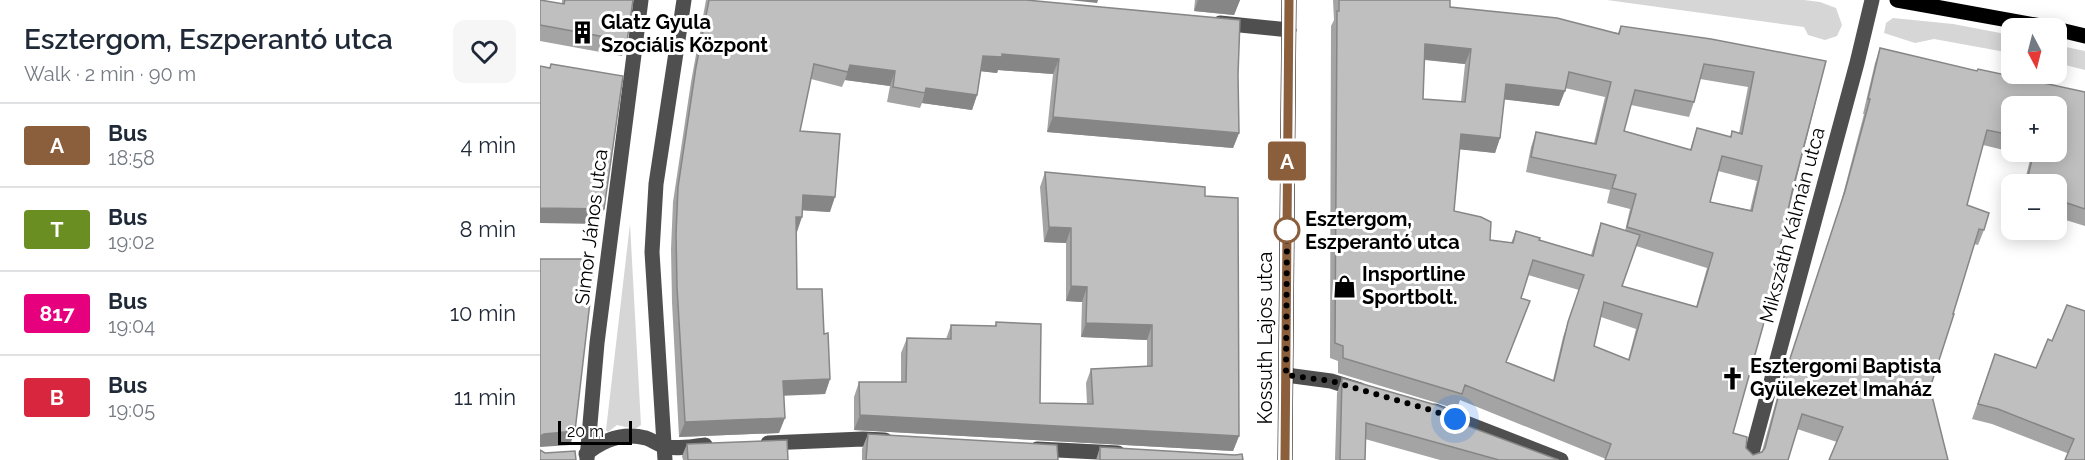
<!DOCTYPE html>
<html lang="en">
<head>
<meta charset="utf-8">
<style>
	body { margin:0; font-family:Raleway,sans-serif; background:#f6f6f7; color:#1f2937; height:100vh; display:flex; flex-direction:column; font-size:22px; white-space:nowrap }
	* { box-sizing:border-box; margin:0 }
	p { font-size:20px; color:#747a83 }
	.icon { flex:none; width:33px; height:33px; fill:none; stroke:currentColor; stroke-width:2; stroke-linecap:round; stroke-linejoin:round }
	.map { position:relative; flex:1; overflow:hidden }
	.sheet { display:flex; flex-direction:column; background:#fff; width:540px }
	.sheet>* { flex:none }
	.badge { padding:0 12px; border-radius:4px; font-size:21px; line-height:39px }
	.needle { width:39px; rotate:173deg }
	.tools { position:absolute; left:1461px; top:18px; display:grid; gap:12px }
	.tools a { display:grid; place-items:center; width:66px; height:66px; border-radius:12px; background:#fff; box-shadow:0 3px 15px #0003; font-size:30px }
	.scale { position:absolute; left:18px; bottom:15px; width:74px; box-sizing:border-box; padding-left:6px; border:3px solid #000; border-top:0; font-size:16px; line-height:21px; white-space:nowrap; color:#000; -webkit-text-stroke:4px #fff; paint-order:stroke }
	.you { position:absolute; width:30px; height:30px; margin:-15px; border:4px solid #fff; border-radius:50%; background:#1a73e8; box-shadow:0 0 0 9px #1a73e833 }
	.map>.badge { position:absolute; translate:-50% -50%; box-shadow:0 0 0 3px #fff }
	.round { display:grid; place-items:center; flex:none; width:63px; height:63px; border-radius:12px; background:#f6f6f7 }
	.headline { display:flex; align-items:center; justify-content:space-between; height:102px; padding:0 24px }
	h1 { font-size:28px; font-weight:600; line-height:45px }
	ul { padding:0; list-style:none }
	li { display:flex; align-items:center; gap:18px; height:84px; padding:0 24px; border-top:2px solid #e0e1e3 }
	li div { flex:1 }
	li b { display:block; font-size:22px }
	li em { font-style:normal }
	li .badge { min-width:66px; font-weight:700; text-align:center }
	main { display:flex; flex:1; min-height:0 }
	.map>svg:first-child { display:block }
	.green { fill:#d6d6d6 }
	.lines { fill:none; stroke-linecap:round; stroke-linejoin:round }
	.minor { stroke:#4f4f4f; stroke-width:15 }
	.major { stroke:#000; stroke-width:15 }
	.wall { fill:#a4a4a4; fill-rule:evenodd }
	.shaded-wall { fill:#868686 }
	.building { fill:#bfbfbf; stroke:#868686; stroke-width:1.5; fill-rule:evenodd }
	.line-casing { stroke:#fff; stroke-width:14 }
	.line { stroke:#8b5e3c; stroke-width:9 }
	.walk { stroke:#000; stroke-width:6; stroke-dasharray:0 10.8 }
	.stop-dot { fill:#fff; stroke:#8b5e3c; stroke-width:3 }
	.labels { text-anchor:middle; stroke-width:6; stroke-linejoin:round; paint-order:stroke }
	.poi-label { font-size:20px; font-weight:bold; fill:#000; stroke:#fff; text-anchor:start }
	.stop-label { font-size:20px; font-weight:bold; fill:#000; stroke:#fff; text-anchor:start }
	.street-label { font-size:20px; fill:#000; stroke:#fff }
</style>
</head>
<body>
<main>
<section class="sheet">
<div class="headline"><div><h1>Esztergom, Eszperantó utca</h1><p>Walk · 2 min · 90 m</p></div><a class="round"><svg class="icon" aria-label="heart" viewBox="0 0 24 24"><path d="M12 20l-8-8c-3-5 5-10 8-4 3-6 11-1 8 4z"/></svg></a></div>
<ul>
<li><span class="badge" style="background:#8b5e3c;color:#fff">A</span><div><b>Bus</b><p>18:58</p></div><em>4 min</em></li>
<li><span class="badge" style="background:#6b8e23;color:#fff">T</span><div><b>Bus</b><p>19:02</p></div><em>8 min</em></li>
<li><span class="badge" style="background:#e6007e;color:#fff">817</span><div><b>Bus</b><p>19:04</p></div><em>10 min</em></li>
<li><span class="badge" style="background:#d7263d;color:#fff">B</span><div><b>Bus</b><p>19:05</p></div><em>11 min</em></li>
</ul>
</section>
<div class="map">
<svg width="1545" height="460" viewBox="0 0 1545 460">
	<rect width="100%" height="100%" fill="#fff"/>
	<g class="green">
		<polygon points="1067,0 1264,0 1280,2 1296,8 1302,25 1297,36 1285,40 1268,35 1264,27"/>
		<polygon points="1353,18 1413,24 1471,35 1471,53 1394,39 1375,43 1344,33 1346,23"/>
		<polygon points="1516,45 1545,51 1545,70 1517,63"/>
		<polygon points="90,224 101,425 95,429 77,425 68,432 66,430"/>
	</g>
	<g class="lines">
		<g class="minor">
			<polyline points="680,23 749,30"/>
			<polyline points="746,375 791,381 820,390"/>
			<polyline points="895,411 1021,460"/>
			<polyline points="228,443 323,439 345,440"/>
			<polyline points="497,449 578,453"/>
			<path d="M46,454C64,439 83,432 106,438C112,440 117,444 123,446C135,450 153,446 165,445"/>
			<polyline points="47,459 57,343 101,0"/>
			<polyline points="125,460 112,252 116,184 144,0"/>
			<polyline points="1210,460 1317,63 1332,0"/>
		</g>
		<g class="major">
			<polyline points="1357,0 1512,28"/>
			<polyline points="1516,29 1545,36"/>
			<polyline points="745,460 749,0"/>
		</g>
	</g>
	<g class="wall">
		<polygon points="0,0 22,4 22,0 93,0 87,41 82,56 0,41"/>
		<polygon points="166,0 486,0 698,75 699,133 693,148 507,132 513,74 458,70 457,73 441,71 437,95 432,110 382,103 380,108 347,102 350,86 305,80 302,87 271,79 260,131 290,212 262,210 256,232 257,289 284,334 290,379 285,394 244,395 239,433 139,437 132,302 131,249 133,202 151,82"/>
		<polygon points="655,0 700,0 694,15 654,11"/>
		<path d="M793,0H910V7L1078,33L1081,26L1286,61L1193,433L1206,448L1213,455L1222,451L1236,401L1300,206L1324,114H1323L1335,63L1340,48L1437,71L1545,92V226L1516,217V184H1484L1491,156L1472,152H1516L1472,106V152L1443,145L1427,205L1444,230L1438,245L1434,244L1297,442L1257,429L1248,460L1066,459L920,400L917,409L798,373V361L790,358L791,26L794,20ZM884,60L925,64L921,102L883,99ZM1160,79L1208,87L1199,133L1192,131L1190,137L1157,128L1150,150L1084,131L1091,105L1149,117L1154,102ZM1025,88L1065,97L1054,143L996,132L991,147L986,172L1070,190L1067,203L1090,209L1085,231L1061,223L1056,238L1051,255L999,240L976,231L971,243L950,240L914,211L920,149L955,153L960,138L964,99L1019,106ZM1178,171L1217,181L1210,210L1170,202ZM1096,246L1167,268L1156,307L1082,286ZM988,275L1039,290L1023,337L1013,380L966,362L981,298ZM1061,317L1096,329L1088,360L1054,346Z"/>
		<polygon points="505,172 665,196 699,436 693,451 314,430 314,397 319,382 361,382 361,353 367,338 406,339 411,325 455,326 456,322 500,403 547,404 546,383 551,369 607,366 607,340 541,337 542,302 526,301 526,243 504,242 500,187"/>
		<polygon points="1472,196 1472,227 1462,224"/>
		<polygon points="1482,230 1509,230 1507,236"/>
		<polygon points="1512,341 1545,460 1452,424 1432,419 1455,354 1496,368"/>
		<polygon points="802,378 914,421 1019,460 900,460 825,439 825,460 795,460 797,393"/>
		<polygon points="328,434 518,460 322,460 322,449"/>
		<polygon points="147,444 248,460 143,460 142,456"/>
		<polygon points="560,447 703,460 556,460"/>
	</g>
	<g class="shaded-wall">
		<polygon points="529,0 558,0 557,3"/>
		<polygon points="658,0 700,0 694,15 654,11"/>
		<polygon points="885,44 931,49 925,64 879,59"/>
		<polygon points="462,54 519,59 513,74 458,70 457,73 438,71 443,56"/>
		<polygon points="310,65 355,71 350,86 305,80"/>
		<polygon points="966,84 1025,91 1019,106 960,99"/>
		<polygon points="386,88 437,95 432,110 382,103"/>
		<polygon points="513,117 699,133 693,148 507,132"/>
		<polygon points="921,134 960,138 955,153 916,149"/>
		<polygon points="263,195 295,197 290,212 257,210"/>
		<polygon points="0,208 64,209 58,224 0,223"/>
		<polygon points="256,217 262,217 257,232 250,232"/>
		<polygon points="509,227 531,228 526,243 504,242"/>
		<polygon points="531,286 547,287 542,302 526,301"/>
		<polygon points="546,323 612,325 607,340 541,337"/>
		<polygon points="290,379 285,394 238,396 243,381"/>
		<polygon points="320,415 699,436 693,451 314,430"/>
		<polygon points="245,418 239,433 139,437 145,422"/>
		<polygon points="35,431 30,445 0,447 0,436 4,434"/>
	</g>
	<g class="building">
		<polygon points="0,0 24,4 25,0 93,0 87,41 0,25"/>
		<polygon points="169,0 486,0 700,20 698,75 699,133 513,117 519,59 462,54 462,57 443,56 437,95 386,88 385,93 353,87 355,71 310,65 308,72 274,64 260,131 300,134 295,197 263,195 262,217 256,217 257,289 282,289 284,334 288,333 290,379 243,381 245,418 145,422 137,287 136,234 138,187 156,67"/>
		<path d="M799,0H910V7L1017,18L1079,34L1081,26L1171,39L1286,61L1252,192L1223,326L1193,433L1207,437L1206,448L1213,455L1222,452L1225,448L1241,386L1305,191L1330,99H1328L1340,48L1437,71L1438,69L1545,92V209L1518,200L1516,205V184H1486L1494,152H1516V106H1472V135L1447,130L1427,205L1449,213L1444,230L1439,229L1413,314H1414L1390,388L1408,460H1289L1303,427L1262,414L1248,460H1065L1071,444L925,385L922,394L803,358V346L795,343L797,11H799ZM885,44L931,49L925,102L883,99ZM1164,64L1214,72L1202,134L1192,131L1191,137L1157,128L1151,150L1084,131L1095,90L1154,102ZM1029,72L1071,82L1056,144L996,132L991,157L1076,175L1072,188L1096,194L1087,227L1173,253L1157,307L1082,286L1100,235L1061,223L1053,256L999,240L1000,238L976,231L973,243L950,240L951,222L941,217L914,211L921,134L960,138L966,84L1025,91ZM1182,156L1222,166L1212,211L1170,202ZM993,260L1044,275L1028,322L1014,381L966,362L990,301L981,298ZM1064,302L1102,314L1089,360L1054,346Z"/>
		<polygon points="11,64 83,76 64,209 0,208 0,66 10,68"/>
		<polygon points="505,172 665,187 665,196 698,198 699,436 320,415 319,382 366,382 367,338 411,339 411,325 456,326 456,322 501,324 500,403 553,404 551,369 612,366 612,325 546,323 547,287 531,286 531,228 509,227"/>
		<polygon points="1472,197 1472,210 1468,209"/>
		<polygon points="0,259 55,259 35,431 4,434 0,436"/>
		<polygon points="1527,305 1545,311 1545,460 1525,460 1534,439 1458,409 1438,404 1455,354 1496,368 1508,339 1512,341"/>
		<polygon points="802,378 896,405 916,413 914,421 1019,460 959,460 826,423 825,460 800,460"/>
		<polygon points="328,434 517,445 518,460 326,460"/>
		<polygon points="247,440 248,460 148,460 147,444"/>
		<polygon points="560,447 695,455 702,454 703,460 560,460"/>
		<polygon points="0,450 5,453 35,451 36,460 0,460"/>
	</g>
	<g class="lines">
		<defs>
			<polyline id="line" points="745,460 749,0"/>
		</defs>
		<use href="#line" class="line-casing"/>
		<use href="#line" class="line"/>
		<polyline class="walk" points="747,230 746,375 791,381 894,411 915,419"/>
	</g>
	<defs>
		<symbol id="building-bare" viewBox="-9 -9 18 18"><path d="M-4-6H4V6H1V3H-1V6H-4ZM-2.5-4.3h1.7v1.8h-1.7ZM.8-4.3h1.7v1.8H.8ZM-2.5-1h1.7V.8h-1.7ZM.8-1h1.7V.8H.8Z" fill="#000" stroke="#fff" stroke-width="2.5" paint-order="stroke"/></symbol>
		<symbol id="shop-bare" viewBox="-9 -9 18 18"><path d="M-5-2.5h2.3a2.7 3.5 0 0 1 5.4 0H5L5.5 6h-11ZM-1.5-2.5h3a1.5 2.3 0 0 0-3 0Z" fill="#000" stroke="#fff" stroke-width="2.5" paint-order="stroke"/></symbol>
		<symbol id="church-bare" viewBox="-9 -9 18 18"><path d="M-1.2-6h2.4v3.5h3.3v2.4h-3.3V6h-2.4V-.1h-3.3v-2.4h3.3Z" fill="#000" stroke="#fff" stroke-width="2.5" paint-order="stroke"/></symbol>
	</defs>
	<g fill-rule="evenodd">
		<use href="#building-bare" x="26" y="16" width="33" height="33"/>
		<use href="#shop-bare" x="788" y="270" width="33" height="33"/>
		<use href="#church-bare" x="1176" y="362" width="33" height="33"/>
	</g>
	<circle class="stop-dot" cx="747" cy="230" r="12"/>
	<g class="labels">
		<g class="poi-label">
			<text x="61" y="29">Glatz Gyula<tspan x="61" dy="23">Szociális Központ</tspan></text>
			<text x="822" y="281">Insportline<tspan x="822" dy="23">Sportbolt.</tspan></text>
			<text x="1210" y="373">Esztergomi Baptista<tspan x="1210" dy="23">Gyülekezet Imaház</tspan></text>
		</g>
		<g class="stop-label">
			<text x="765" y="226">Esztergom,<tspan x="765" dy="23">Eszperantó utca</tspan></text>
		</g>
		<g class="street-label">
			<text transform="translate(1252 225) rotate(-75)" y="7">Mikszáth Kálmán utca</text>
			<text transform="translate(51 227) rotate(-83)" y="7">Simor János utca</text>
			<text transform="translate(725 338) rotate(-90)" y="7">Kossuth Lajos utca</text>
		</g>
	</g>
</svg>
<div class="tools">
<a><svg class="needle" viewBox="-14 -14 28 28"><path d="M0-13l5 13h-10z" fill="#e53935"/><path d="M0 13l5-13h-10z" fill="#747a83"/></svg></a>
<a>+</a>
<a>−</a>
</div>
<div class="scale">20 m</div>
<div class="you" style="left:915px;top:419px"></div>
<b class="badge" style="left:747px;top:161px;background:#8b5e3c;color:#fff">A</b>
</div>
</main>
</body>
</html>
